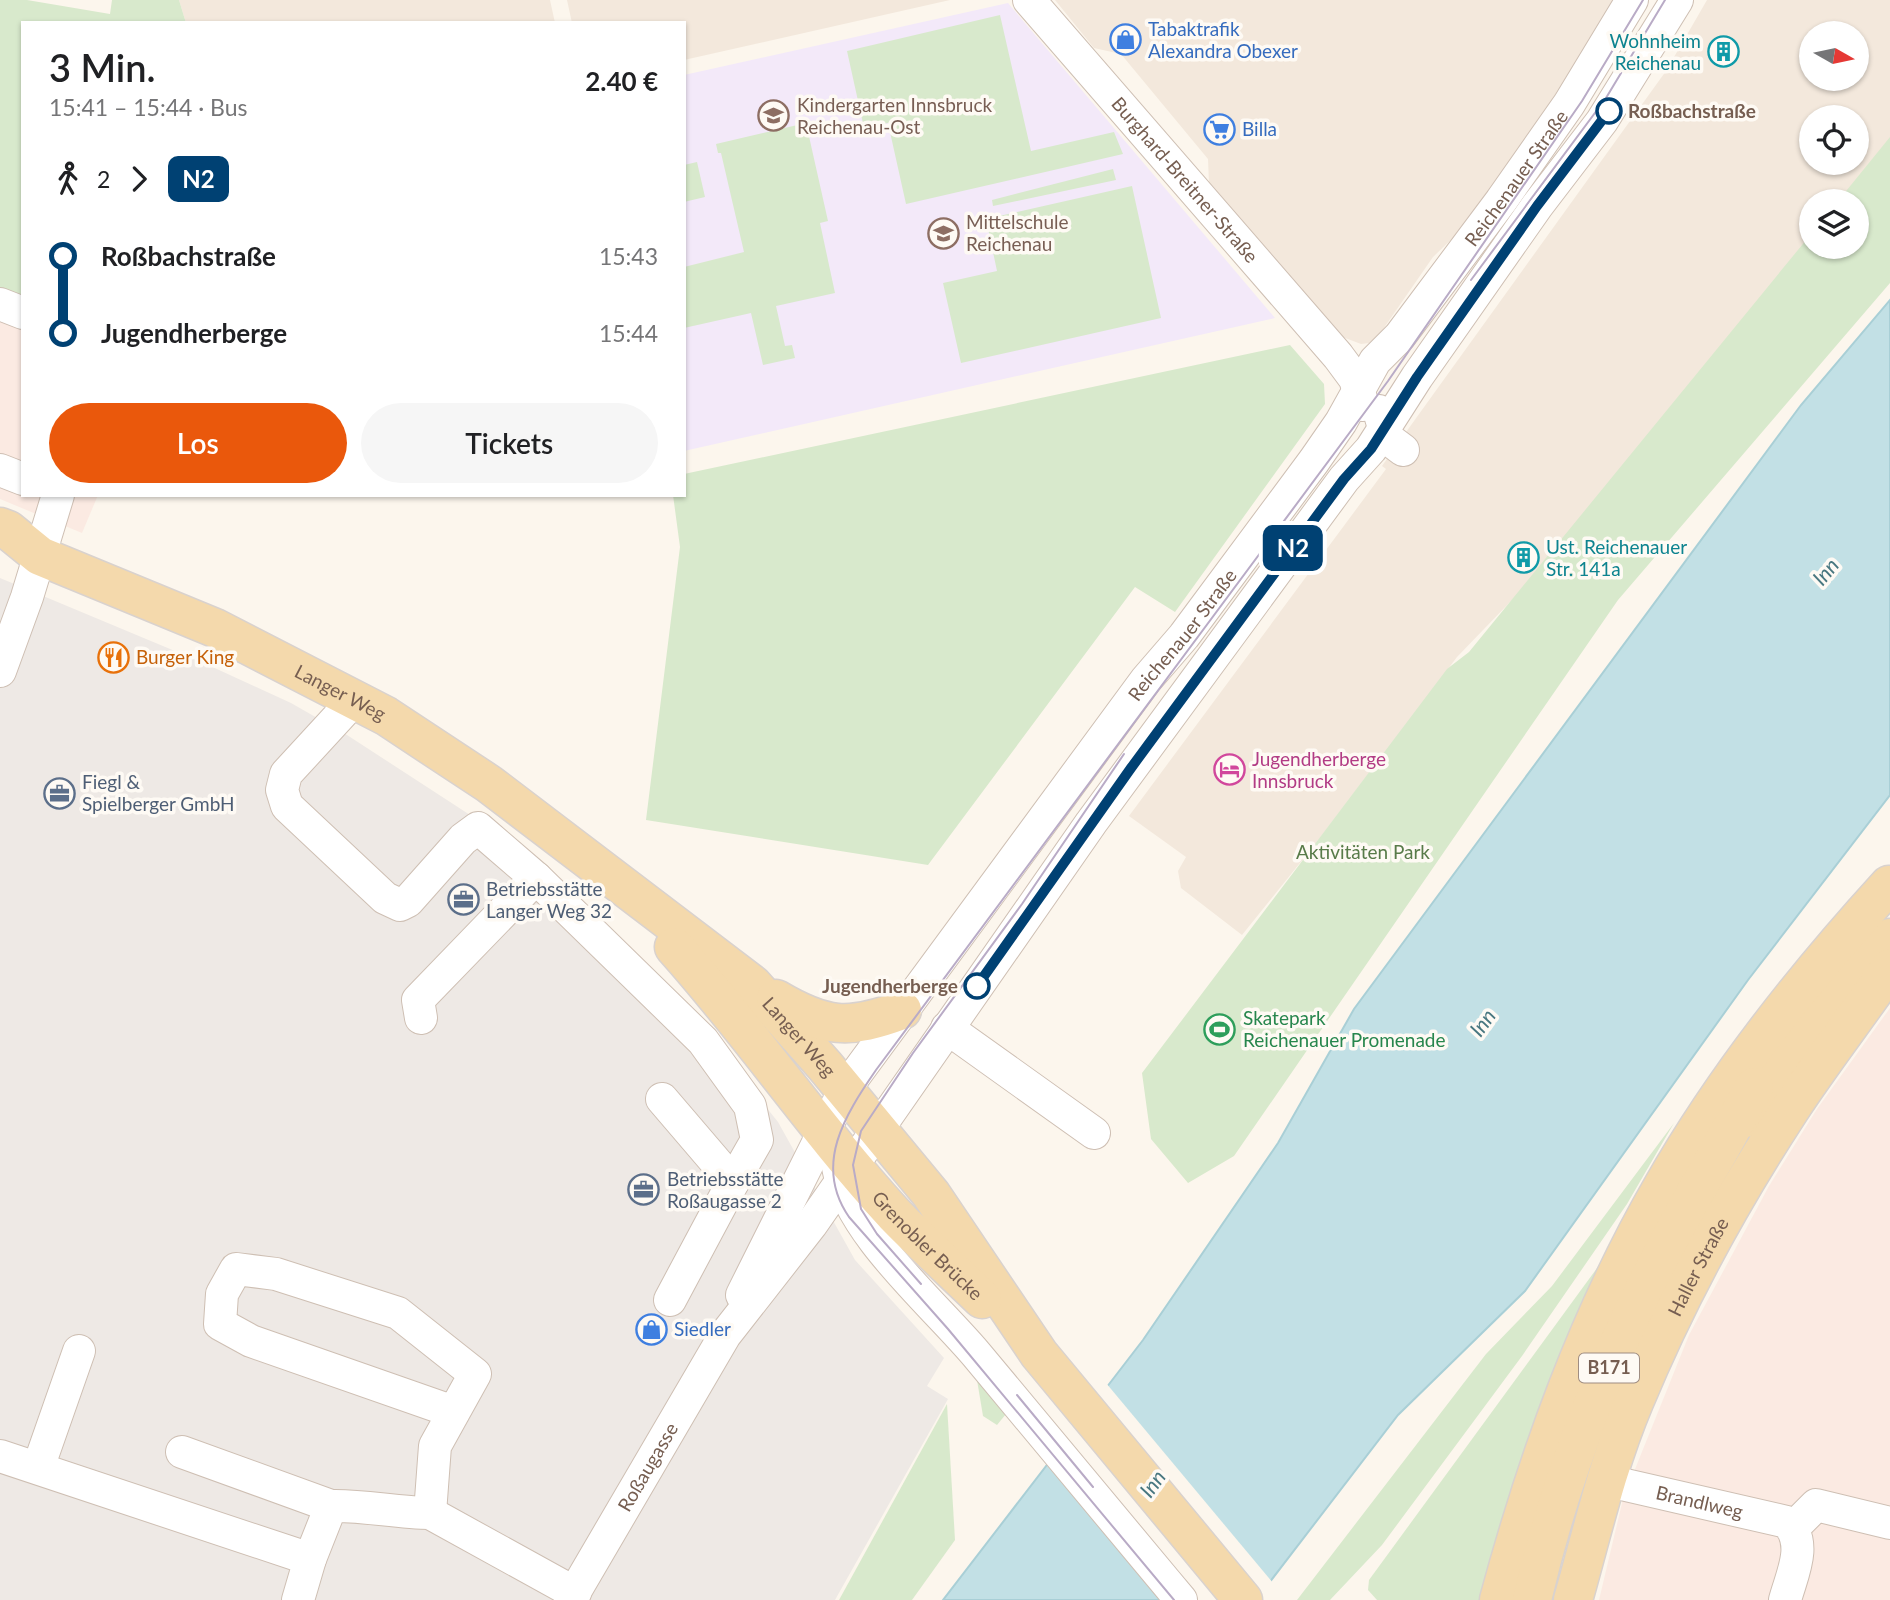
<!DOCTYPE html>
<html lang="de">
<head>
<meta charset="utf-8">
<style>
	body { margin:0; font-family:Lato,sans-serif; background:#f6f6f6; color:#202124; height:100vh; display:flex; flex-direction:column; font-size:26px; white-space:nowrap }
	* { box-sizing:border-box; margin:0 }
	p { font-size:23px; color:#757577 }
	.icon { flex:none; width:38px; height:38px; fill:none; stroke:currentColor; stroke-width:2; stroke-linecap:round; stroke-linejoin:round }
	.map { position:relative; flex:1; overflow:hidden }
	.drawer { position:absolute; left:21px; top:21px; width:665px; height:476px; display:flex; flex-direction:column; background:#fff; border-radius:0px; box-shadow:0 2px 5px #0004 }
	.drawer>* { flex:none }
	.badge { padding:0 14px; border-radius:10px; font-size:24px; line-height:46px }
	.needle { width:46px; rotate:99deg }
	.fabs { position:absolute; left:1799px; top:21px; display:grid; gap:14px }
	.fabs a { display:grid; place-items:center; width:70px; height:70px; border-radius:50%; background:#fff; box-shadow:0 2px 5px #0004; font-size:35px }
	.map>.badge { position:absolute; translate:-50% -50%; box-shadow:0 0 0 4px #fff }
	.legs { display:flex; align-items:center; gap:10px; height:77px; padding:0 28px; font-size:23px }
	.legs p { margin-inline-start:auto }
	.overview { display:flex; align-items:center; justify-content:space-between; height:119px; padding:0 28px }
	h1 { font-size:38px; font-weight:600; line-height:52px }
	.cta { display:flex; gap:14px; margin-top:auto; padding:14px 28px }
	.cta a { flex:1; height:80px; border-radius:42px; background:#ea580c; color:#fff; font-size:28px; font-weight:600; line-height:80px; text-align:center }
	.cta a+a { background:#f6f6f6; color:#202124 }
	ul { padding:0 28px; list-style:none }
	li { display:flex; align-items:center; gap:24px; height:77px; font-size:26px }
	li i { display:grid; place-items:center; width:10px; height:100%; margin:0 9px; background:currentColor }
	li i::after { content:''; width:18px; height:18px; margin:-9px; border:5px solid; border-radius:50%; background:#fff }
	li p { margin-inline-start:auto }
	li:first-child i { background:linear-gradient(#0000 50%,currentColor 0) }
	li:last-child i { background:linear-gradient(currentColor 50%,#0000 0) }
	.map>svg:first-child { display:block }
	.residential { fill:#f3e8dc; fill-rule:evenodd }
	.commercial { fill:#fbeae2 }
	.industrial { fill:#eee9e5 }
	.education { fill:#f3e9f9 }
	.green { fill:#d8e9cc }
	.water { fill:#c2e0e5; stroke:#a9cfd6; stroke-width:2 }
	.pier { fill:#fcf6ed }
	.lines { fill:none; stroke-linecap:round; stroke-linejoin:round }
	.minor-casing { stroke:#cebfb3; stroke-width:34 }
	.major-casing { stroke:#d9d2ce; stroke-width:41 }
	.minor { stroke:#fff; stroke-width:32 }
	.major { stroke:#f4d9ac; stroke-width:38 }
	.tram { stroke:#b9abc6; stroke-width:2 }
	.line-1-casing { stroke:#fff; stroke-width:16 }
	.line-1 { stroke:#004173; stroke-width:10 }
	.stop-1-dot { fill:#fff; stroke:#004173; stroke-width:3.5 }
	.labels { text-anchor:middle; stroke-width:7; stroke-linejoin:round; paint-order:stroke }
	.shield { fill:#fefaf4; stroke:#9f8d82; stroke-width:2 }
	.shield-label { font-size:18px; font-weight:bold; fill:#765e51 }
	.shop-label { font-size:19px; fill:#366cbe; stroke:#fefaf4; text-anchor:start }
	.culture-label { font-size:19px; fill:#0d838f; stroke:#fefaf4; text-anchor:end }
	.education-label { font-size:19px; fill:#785e54; stroke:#fefaf4; text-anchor:start }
	.stop-label { font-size:19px; font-weight:bold; fill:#765e51; stroke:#fefaf4; text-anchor:start }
	.street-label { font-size:19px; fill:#765e51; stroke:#fefaf4 }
	.food-label { font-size:19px; fill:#c56008; stroke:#fefaf4; text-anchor:start }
	.hotel-label { font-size:19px; fill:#b23c85; stroke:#fefaf4; text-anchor:start }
	.service-label { font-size:19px; fill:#4e5e75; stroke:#fefaf4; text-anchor:start }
	.park-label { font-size:19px; fill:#587b49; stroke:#fefaf4 }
	.leisure-label { font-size:19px; fill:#27864d; stroke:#fefaf4; text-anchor:start }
	.water-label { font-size:21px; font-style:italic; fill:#487780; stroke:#fefaf4 }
</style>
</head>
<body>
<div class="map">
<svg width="1890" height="1600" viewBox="0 0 1890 1600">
	<rect width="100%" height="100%" fill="#fcf6ed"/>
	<g class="residential">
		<polygon points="179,0 550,0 555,23 186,23"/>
		<polygon points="567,0 950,0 684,60 684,23 572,23"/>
		<polygon points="1055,0 1617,0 1510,166 1458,233 1433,257 1379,335 1369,343 1361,344 1340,336 1209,184 1208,159 1121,54 1094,48"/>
		<path d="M1707,0H1890V140L1840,201H1811V237L1542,569L1457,657L1316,843L1242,935L1181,888L1178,871L1186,857L1129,816L1386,469L1382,466L1396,446L1666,71ZM1811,33H1857V79H1811ZM1811,117H1857V163H1811Z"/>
	</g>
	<g class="commercial">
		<polygon points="0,290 23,298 23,495 98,495 82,533 0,499"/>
		<polygon points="1890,1008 1890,1600 1599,1600 1623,1499 1689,1335 1769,1186 1817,1109"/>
	</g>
	<polygon class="industrial" points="0,578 206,664 291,703 347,735 467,813 503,841 694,1017 778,1122 855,1260 944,1358 927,1386 948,1399 835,1600 0,1600"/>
	<polygon class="education" points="1008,3 1275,318 684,451 684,75"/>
	<g class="green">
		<polygon points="0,0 27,0 110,14 112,0 179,0 186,23 23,23 23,298 0,290"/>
		<polygon points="1000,15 1031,151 1114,132 1123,154 906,204 888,123 864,128 847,51"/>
		<polygon points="806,123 828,221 820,223 835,293 776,306 785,346 792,345 795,358 763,365 751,313 684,328 684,267 744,252 721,153 718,153 716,144"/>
		<polygon points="1890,137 1890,283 1618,600 1234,1156 1188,1183 1151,1139 1142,1073 1447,669 1469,652 1811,234 1811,247 1857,247 1857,201 1838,201"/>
		<polygon points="697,162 705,197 684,202 684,165"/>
		<polygon points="1113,169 1116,180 993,206 992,200"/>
		<polygon points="1132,186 1161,318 961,363 943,283 997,271 986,219"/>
		<polygon points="1290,345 1324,384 1325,404 1175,612 1135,587 928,865 646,820 680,547 673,495 684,495 684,474"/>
		<polygon points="1674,1123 1627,1204 1522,1356 1382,1545 1330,1600 1297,1600 1486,1354 1552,1286"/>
		<polygon points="1619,1238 1487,1600 1377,1600 1368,1590 1369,1580"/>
		<polygon points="977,1380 1006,1414 997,1425 983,1416"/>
		<polygon points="947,1404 955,1540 912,1600 839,1600"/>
	</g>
	<polygon class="water" points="1890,300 1890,795 1748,980 1525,1291 1398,1415 1256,1600 943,1600 1143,1340 1278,1143 1354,1009 1801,405"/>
	<polygon class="pier" points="1106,1383 1273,1583 1261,1600 1161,1600 1045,1461"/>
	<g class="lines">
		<defs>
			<g id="minor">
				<path id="s1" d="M1029,0L1338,356L1355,379L1363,405"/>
				<polyline points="0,304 23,313"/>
				<polyline points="1379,411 1387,438 1403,450"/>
				<polyline points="0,470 23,479"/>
				<polyline points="0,671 27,597 58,495"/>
				<polyline points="355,699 286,774 282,790 287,806 385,898 400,905 408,901 463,839 478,828 536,878"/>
				<polyline points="421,1018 418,1000 536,878 703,1041 750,1106 757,1140 733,1182"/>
				<polyline points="947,1028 1094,1133"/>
				<polyline points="662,1099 733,1182 670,1300"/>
				<path d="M838,1167C849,1232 932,1302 976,1354C1044,1435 1112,1518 1181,1600"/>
				<path id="s2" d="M742,1295L845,1089L1146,680L1184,636L1314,461L1341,422L1375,361L1400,336L1501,201L1569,104L1632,0"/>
				<polyline points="182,1452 331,1506"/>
				<polyline points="0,1456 310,1559 298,1600"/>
				<polyline points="38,1468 79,1351"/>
				<path id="s3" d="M1604,1480L1787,1522C1808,1544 1792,1574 1785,1600"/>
				<polyline points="430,1513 435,1446 475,1374 398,1313 276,1274 236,1269 222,1294 220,1324 251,1341 454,1412"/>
				<polyline points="1793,1528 1816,1505 1890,1523"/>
				<path d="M310,1559L331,1506C365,1505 396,1513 430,1513L575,1593"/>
				<path id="s4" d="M570,1600L725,1335L811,1225L1091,823L1344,479L1371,449L1417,377L1537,206L1602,121L1677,0"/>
			</g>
			<g id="major">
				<path id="s5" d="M0,527L8,530L40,556L215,628L386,716L489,784L753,985L825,1066L931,1194L1039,1354L1243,1600"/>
				<path id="s6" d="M674,947C751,1033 816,1129 894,1214C922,1243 953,1271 982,1299"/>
				<path d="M776,999C825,1028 849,1030 902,1010"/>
				<polyline points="1746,1118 1837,997 1890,938"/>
				<path d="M1499,1600C1538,1456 1588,1316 1663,1186C1725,1077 1805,977 1889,885"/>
				<path d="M1532,1600C1557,1491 1597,1384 1647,1284C1680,1217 1719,1153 1754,1087"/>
				<path id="s7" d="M1573,1600C1592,1533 1607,1466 1634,1402C1676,1301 1729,1203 1789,1111C1821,1062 1857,1016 1890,968"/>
			</g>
		</defs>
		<use href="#minor" class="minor-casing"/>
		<use href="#major" class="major-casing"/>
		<use href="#minor" class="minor"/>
		<use href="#major" class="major"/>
		<g class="tram">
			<polyline points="1471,280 1606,98 1665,0"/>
			<polyline points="921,1284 877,1234 861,1209 853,1165 861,1131 913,1053 1022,904 1124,754"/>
			<polyline points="1017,1395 1093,1487"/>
			<path d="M1174,1600L948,1329L849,1217C813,1165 845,1115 876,1070L1388,381L1582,101L1643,0"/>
		</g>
	</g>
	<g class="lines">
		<defs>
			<polyline id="line-1" points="977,986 1131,768 1344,479 1371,449 1417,377 1537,206 1609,111"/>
		</defs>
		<use href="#line-1" class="line-1-casing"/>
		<use href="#line-1" class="line-1"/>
	</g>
	<defs>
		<symbol id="shop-ring" viewBox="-11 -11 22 22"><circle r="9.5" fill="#fefaf4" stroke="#3f7fe0" stroke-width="1.5"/><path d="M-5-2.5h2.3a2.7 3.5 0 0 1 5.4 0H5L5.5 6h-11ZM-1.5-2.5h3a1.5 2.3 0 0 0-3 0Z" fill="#3f7fe0"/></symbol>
		<symbol id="building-ring" viewBox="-11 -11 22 22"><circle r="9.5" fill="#fefaf4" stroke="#0f9aa8" stroke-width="1.5"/><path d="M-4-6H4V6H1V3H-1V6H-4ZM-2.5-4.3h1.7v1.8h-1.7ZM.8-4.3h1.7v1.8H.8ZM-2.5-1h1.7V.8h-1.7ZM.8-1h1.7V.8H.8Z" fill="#0f9aa8"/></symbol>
		<symbol id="school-ring" viewBox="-11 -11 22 22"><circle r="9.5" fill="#fefaf4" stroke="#8d6e63" stroke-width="1.5"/><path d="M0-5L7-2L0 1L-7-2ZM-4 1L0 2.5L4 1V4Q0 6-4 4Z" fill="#8d6e63"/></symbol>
		<symbol id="supermarket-ring" viewBox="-11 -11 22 22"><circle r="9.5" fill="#fefaf4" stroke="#3f7fe0" stroke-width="1.5"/><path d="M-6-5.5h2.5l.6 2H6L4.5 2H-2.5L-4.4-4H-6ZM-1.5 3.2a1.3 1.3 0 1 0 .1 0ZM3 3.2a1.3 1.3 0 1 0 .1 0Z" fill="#3f7fe0"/></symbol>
		<symbol id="restaurant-ring" viewBox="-11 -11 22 22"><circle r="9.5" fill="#fefaf4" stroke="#e8710a" stroke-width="1.5"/><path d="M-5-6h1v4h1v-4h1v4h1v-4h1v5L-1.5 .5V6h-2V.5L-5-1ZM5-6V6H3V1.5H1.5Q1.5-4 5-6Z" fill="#e8710a"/></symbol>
		<symbol id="hotel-ring" viewBox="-11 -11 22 22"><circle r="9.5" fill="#fefaf4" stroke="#d1479c" stroke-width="1.5"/><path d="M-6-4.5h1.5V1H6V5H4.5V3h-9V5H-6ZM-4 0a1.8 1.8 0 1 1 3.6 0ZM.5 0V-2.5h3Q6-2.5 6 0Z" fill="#d1479c"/></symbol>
		<symbol id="office-ring" viewBox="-11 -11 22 22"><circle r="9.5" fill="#fefaf4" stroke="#5c6f8a" stroke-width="1.5"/><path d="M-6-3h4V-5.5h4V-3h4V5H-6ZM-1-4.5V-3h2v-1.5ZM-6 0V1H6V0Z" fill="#5c6f8a"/></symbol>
		<symbol id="stadium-ring" viewBox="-11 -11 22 22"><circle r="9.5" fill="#fefaf4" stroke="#2e9e5b" stroke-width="1.5"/><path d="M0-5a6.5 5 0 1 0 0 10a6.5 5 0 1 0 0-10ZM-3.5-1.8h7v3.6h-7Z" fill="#2e9e5b"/></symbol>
	</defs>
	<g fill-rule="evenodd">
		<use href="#shop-ring" x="1108" y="22" width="35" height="35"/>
		<use href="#building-ring" x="1706" y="34" width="35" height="35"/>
		<use href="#school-ring" x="756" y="98" width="35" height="35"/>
		<use href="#supermarket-ring" x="1202" y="112" width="35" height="35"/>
		<use href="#school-ring" x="926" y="216" width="35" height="35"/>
		<use href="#building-ring" x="1506" y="540" width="35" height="35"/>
		<use href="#restaurant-ring" x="96" y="640" width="35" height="35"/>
		<use href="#hotel-ring" x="1212" y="752" width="35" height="35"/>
		<use href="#office-ring" x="42" y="776" width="35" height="35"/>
		<use href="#office-ring" x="446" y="882" width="35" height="35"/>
		<use href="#stadium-ring" x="1202" y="1012" width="35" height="35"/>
		<use href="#office-ring" x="626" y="1172" width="35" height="35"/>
		<use href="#shop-ring" x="634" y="1312" width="35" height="35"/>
	</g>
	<g class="stop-1-dot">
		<circle cx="1609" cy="111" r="12"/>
		<circle cx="977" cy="986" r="12"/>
	</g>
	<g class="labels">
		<rect class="shield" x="1579" y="1353.5" width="60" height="29" rx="5"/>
		<g class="shield-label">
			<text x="1609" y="1374">B171</text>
		</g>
		<g class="shop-label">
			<text x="1148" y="36">Tabaktrafik<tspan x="1148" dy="22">Alexandra Obexer</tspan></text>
			<text x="1242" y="136">Billa</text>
			<text x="674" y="1336">Siedler</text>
		</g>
		<g class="culture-label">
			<text x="1701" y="48">Wohnheim<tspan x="1701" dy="22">Reichenau</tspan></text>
			<text x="1546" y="554" text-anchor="start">Ust. Reichenauer<tspan x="1546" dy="22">Str. 141a</tspan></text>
		</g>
		<g class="education-label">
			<text x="797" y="112">Kindergarten Innsbruck<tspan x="797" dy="22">Reichenau-Ost</tspan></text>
			<text x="966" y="229">Mittelschule<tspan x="966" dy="22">Reichenau</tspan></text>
		</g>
		<g class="stop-label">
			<text x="1628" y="118">Roßbachstraße</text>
			<text x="958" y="993" text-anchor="end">Jugendherberge</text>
		</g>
		<g class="street-label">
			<text dy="7" stroke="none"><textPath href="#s2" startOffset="1363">Reichenauer Straße</textPath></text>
			<text dy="7" stroke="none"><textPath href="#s1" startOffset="238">Burghard-Breitner-Straße</textPath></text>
			<text dy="7" stroke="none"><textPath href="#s2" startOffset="796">Reichenauer Straße</textPath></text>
			<text dy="7" stroke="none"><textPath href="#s5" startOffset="380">Langer Weg</textPath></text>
			<text dy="7" stroke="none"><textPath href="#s5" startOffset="956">Langer Weg</textPath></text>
			<text dy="7" stroke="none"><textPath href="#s6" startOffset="392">Grenobler Brücke</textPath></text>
			<text dy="7" stroke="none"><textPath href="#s7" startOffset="357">Haller Straße</textPath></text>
			<text dy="7" stroke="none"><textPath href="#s4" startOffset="154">Roßaugasse</textPath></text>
			<text dy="7" stroke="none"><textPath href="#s3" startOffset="98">Brandlweg</textPath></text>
		</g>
		<g class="food-label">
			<text x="136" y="664">Burger King</text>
		</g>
		<g class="hotel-label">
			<text x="1252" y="766">Jugendherberge<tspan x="1252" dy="22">Innsbruck</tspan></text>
		</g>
		<g class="service-label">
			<text x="82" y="789">Fiegl &amp;<tspan x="82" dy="22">Spielberger GmbH</tspan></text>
			<text x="486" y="896">Betriebsstätte<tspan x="486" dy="22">Langer Weg 32</tspan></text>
			<text x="667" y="1186">Betriebsstätte<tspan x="667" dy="22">Roßaugasse 2</tspan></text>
		</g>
		<g class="park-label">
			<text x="1363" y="859">Aktivitäten Park</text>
		</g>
		<g class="leisure-label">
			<text x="1243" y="1025">Skatepark<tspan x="1243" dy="22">Reichenauer Promenade</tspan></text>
		</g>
		<g class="water-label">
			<text transform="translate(1826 572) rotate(-50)" y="7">Inn</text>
			<text transform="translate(1483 1023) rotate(-54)" y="7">Inn</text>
			<text transform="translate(1153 1484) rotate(-54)" y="7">Inn</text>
		</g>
	</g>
</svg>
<div class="fabs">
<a><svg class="needle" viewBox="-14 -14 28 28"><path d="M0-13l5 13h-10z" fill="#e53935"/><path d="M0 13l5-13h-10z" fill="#757577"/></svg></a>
<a><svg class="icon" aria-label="locate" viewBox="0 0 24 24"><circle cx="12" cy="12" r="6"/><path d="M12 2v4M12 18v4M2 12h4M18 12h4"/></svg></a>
<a><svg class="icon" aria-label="layers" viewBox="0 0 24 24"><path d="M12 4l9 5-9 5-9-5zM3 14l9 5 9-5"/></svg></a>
</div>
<b class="badge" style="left:1293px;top:548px;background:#004173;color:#fff">N2</b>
<section class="drawer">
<div class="overview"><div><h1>3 Min.</h1><p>15:41 – 15:44 · Bus</p></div><b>2.40 €</b></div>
<div class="legs"><svg class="icon" aria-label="walk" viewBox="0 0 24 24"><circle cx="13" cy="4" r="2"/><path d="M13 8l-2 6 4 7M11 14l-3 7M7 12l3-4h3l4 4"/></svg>2<svg class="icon" aria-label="forward" viewBox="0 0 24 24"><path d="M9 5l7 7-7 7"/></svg><b class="badge" style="background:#004173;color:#fff">N2</b></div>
<ul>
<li><i style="color:#004173"></i><b>Roßbachstraße</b><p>15:43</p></li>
<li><i style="color:#004173"></i><b>Jugendherberge</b><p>15:44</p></li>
</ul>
<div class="cta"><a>Los</a><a>Tickets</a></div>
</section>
</div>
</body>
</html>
